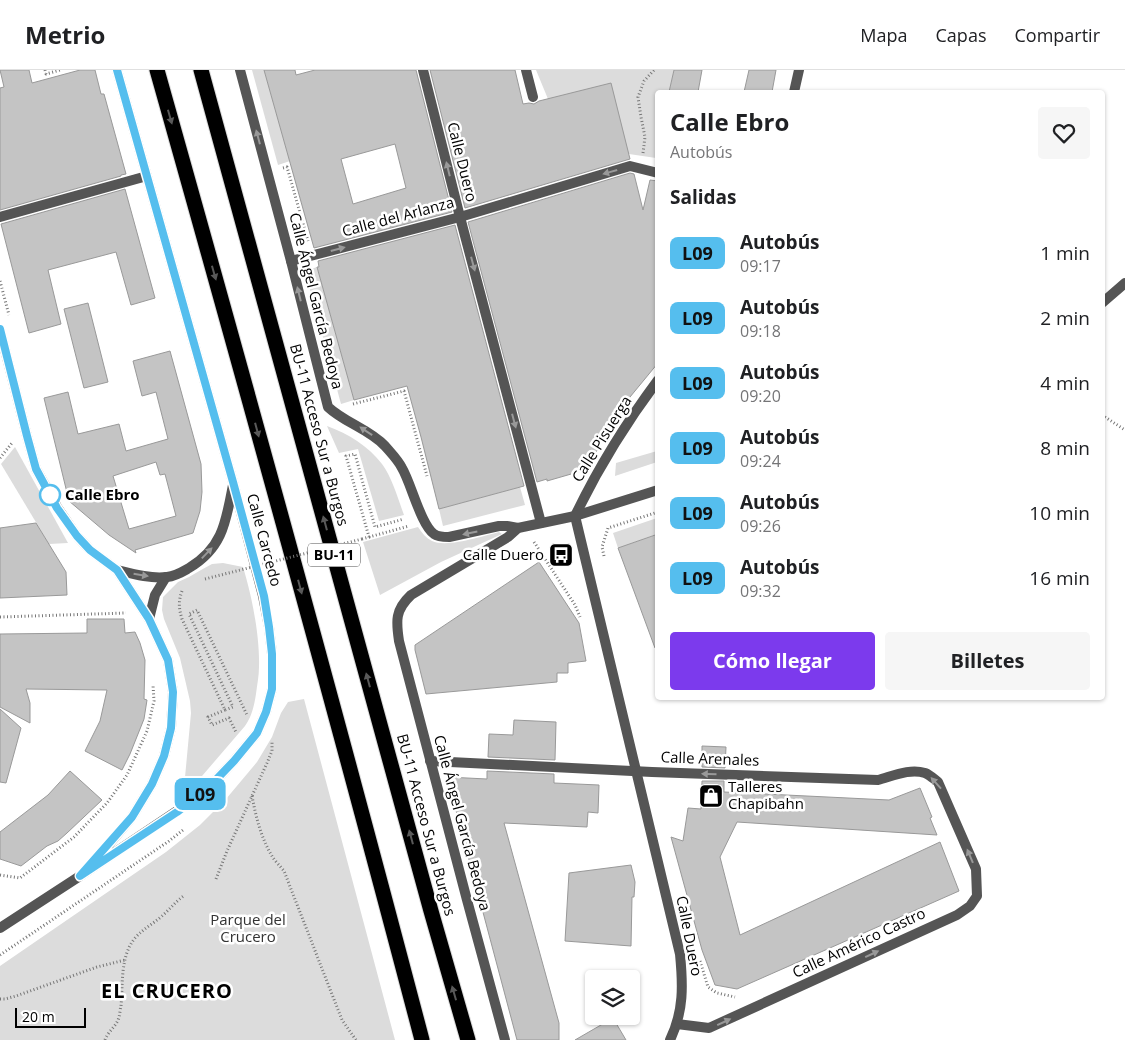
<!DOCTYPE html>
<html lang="es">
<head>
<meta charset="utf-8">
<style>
	body { margin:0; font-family:"Open Sans",sans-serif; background:#f6f6f6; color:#202124; height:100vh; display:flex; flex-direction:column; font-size:19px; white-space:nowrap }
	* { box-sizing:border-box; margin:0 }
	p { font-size:16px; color:#757577 }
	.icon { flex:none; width:28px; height:28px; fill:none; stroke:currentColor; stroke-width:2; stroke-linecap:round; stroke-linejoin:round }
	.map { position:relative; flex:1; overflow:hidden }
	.details { position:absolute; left:655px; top:20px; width:450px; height:610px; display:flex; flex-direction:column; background:#fff; border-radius:5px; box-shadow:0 1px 4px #0004 }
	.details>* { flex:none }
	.badge { padding:0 10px; border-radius:8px; font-size:18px; line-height:32px }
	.tools { position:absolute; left:585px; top:900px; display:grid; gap:10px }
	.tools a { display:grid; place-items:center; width:55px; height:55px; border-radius:5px; background:#fff; box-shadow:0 1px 4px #0004; font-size:25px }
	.scale { position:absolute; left:15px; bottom:12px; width:71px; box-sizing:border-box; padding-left:5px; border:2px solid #000; border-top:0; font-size:14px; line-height:18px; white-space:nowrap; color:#000; -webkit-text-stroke:4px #fff; paint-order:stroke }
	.map>.badge { position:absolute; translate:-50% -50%; box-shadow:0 0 0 2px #fff }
	h2 { padding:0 15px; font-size:19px; line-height:45px }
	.round { display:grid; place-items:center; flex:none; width:52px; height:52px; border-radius:5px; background:#f6f6f6 }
	.overview { display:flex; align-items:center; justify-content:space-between; height:85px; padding:0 15px }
	h1 { font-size:24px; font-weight:700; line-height:38px }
	.primary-button { display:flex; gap:10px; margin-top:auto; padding:10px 15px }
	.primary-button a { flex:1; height:58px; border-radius:5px; background:#7c3aed; color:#fff; font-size:20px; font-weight:700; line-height:58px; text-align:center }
	.primary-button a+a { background:#f6f6f6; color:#202124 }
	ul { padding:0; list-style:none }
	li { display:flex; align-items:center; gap:15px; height:65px; padding:0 15px }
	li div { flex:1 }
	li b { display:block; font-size:19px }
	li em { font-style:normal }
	li .badge { min-width:55px; font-weight:700; text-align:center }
	header { display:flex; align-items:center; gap:30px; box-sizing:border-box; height:70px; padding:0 25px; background:#fff; border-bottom:1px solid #e0e0e0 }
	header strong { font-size:24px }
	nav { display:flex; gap:28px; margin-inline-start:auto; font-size:18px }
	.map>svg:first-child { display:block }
	.green { fill:#dcdcdc }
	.building { fill:#c4c4c4; stroke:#999; fill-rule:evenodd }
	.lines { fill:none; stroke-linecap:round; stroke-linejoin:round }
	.motorway-casing { stroke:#dbdbdb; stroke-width:17 }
	.path { stroke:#777; stroke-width:3; stroke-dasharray:1 2.5; stroke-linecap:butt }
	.service { stroke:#555; stroke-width:10 }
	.minor { stroke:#555; stroke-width:10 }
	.motorway { stroke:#000; stroke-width:15 }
	.path-bridge { stroke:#777; stroke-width:3; stroke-dasharray:1 2.5; stroke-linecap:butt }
	.oneway { fill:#595959 }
	.oneway2 { fill:#999 }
	.line-casing { stroke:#fff; stroke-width:11 }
	.line { stroke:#55beee; stroke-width:8 }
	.stop-dot { fill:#fff; stroke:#55beee; stroke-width:2.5 }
	.labels { text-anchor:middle; stroke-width:5; stroke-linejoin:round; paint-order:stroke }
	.shield { fill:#fff; stroke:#4c4c4c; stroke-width:1 }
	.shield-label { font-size:14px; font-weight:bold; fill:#000 }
	.street-label { font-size:15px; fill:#000; stroke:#fff }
	.stop-label { font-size:15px; font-weight:bold; fill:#000; stroke:#fff; text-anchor:start }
	.poi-label { font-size:15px; fill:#000; stroke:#fff; text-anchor:end }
	.park-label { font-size:15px; fill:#333; stroke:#fff }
	.district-label { font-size:20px; font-weight:bold; letter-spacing:1px; fill:#000; stroke:#fff }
</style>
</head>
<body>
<header>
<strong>Metrio</strong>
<nav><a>Mapa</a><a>Capas</a><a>Compartir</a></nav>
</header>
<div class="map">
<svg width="1125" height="970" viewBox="0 0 1125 970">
	<rect width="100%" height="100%" fill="#fff"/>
	<g class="green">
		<polygon points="252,0 264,0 290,91 278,95"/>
		<polygon points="536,0 674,0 669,22 658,22 658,78 656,88 629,84 548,29"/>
		<polygon points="317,197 354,330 341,334 305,201"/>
		<path d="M327,356C349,364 368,376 382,394C392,407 398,429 404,445L379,451L358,379L339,383Z"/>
		<polygon points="15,377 68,473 49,474 1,394"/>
		<polygon points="657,381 657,392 615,406 616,393"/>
		<polygon points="520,417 525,435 443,456 439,439"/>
		<polygon points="657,448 657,464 618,478 613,463"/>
		<path d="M418,457C422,463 426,468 432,471C447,478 483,466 499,462L502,464L441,492L380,525L363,472Z"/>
		<path d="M223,493L243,497C252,526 260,567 259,597C259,606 257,615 256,624C254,636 252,646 245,656L190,720L186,721L184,718L191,643L190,631L180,588L164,549L162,540L163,527L178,512L189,507L201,500L212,494Z"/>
		<polygon points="304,629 395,970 0,970 0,896 166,782 200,755 226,729 257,692 272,667 281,643 288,632"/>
	</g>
	<g class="building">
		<polygon points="0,0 29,0 32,13 80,0 95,0 101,24 104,24 126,104 121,105 121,106 0,140 0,18 4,17"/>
		<path d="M264,0H295L296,5L315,0H416L452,142L314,178ZM395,74L406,118L353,134L341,89Z"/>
		<polygon points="430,0 515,0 523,34 529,33 534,34 539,31 611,13 630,89 465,138"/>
		<polygon points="674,0 702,0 698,22 669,22"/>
		<polygon points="749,0 776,0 772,22 744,22"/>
		<polygon points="630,103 634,104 643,140 650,110 658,111 658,293 630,327 585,400 547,411 547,409 537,412 468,152"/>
		<polygon points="125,119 155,228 131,235 116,182 48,200 61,254 29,263 1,154"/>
		<polygon points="455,155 524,416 439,439 421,367 407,316 354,330 317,197 319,197 318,191"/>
		<polygon points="88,233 108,312 84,318 64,239"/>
		<path d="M170,281L201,394L202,422L200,441L193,463L135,480L136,483L109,465L69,431L44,328L68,322L78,364L119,354L126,381L168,369L156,322L142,326L133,291ZM156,392L160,405L165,404L176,446L129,459L113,406Z"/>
		<polygon points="36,453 66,502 67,525 0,528 0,458"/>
		<polygon points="658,464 658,578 655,578 618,478"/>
		<polygon points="539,492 579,553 586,591 568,593 568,603 557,603 557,612 426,624 415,580 415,575"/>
		<polygon points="87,549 124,549 125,563 135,562 140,573 145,590 144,629 147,630 144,649 130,684 122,700 85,681 100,651 107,620 26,619 30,633 30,653 0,637 0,564 87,563"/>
		<polygon points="0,639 21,658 6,713 0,712"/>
		<polygon points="514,650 556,652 555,690 488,687 489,664 513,665"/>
		<polygon points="702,676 726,677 725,698 702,697"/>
		<polygon points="70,701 102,730 67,763 58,771 47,776 21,796 0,789 0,762 48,725"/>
		<polygon points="487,701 554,704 554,713 599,715 598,743 588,742 587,757 504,753 559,953 559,970 517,970 447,707 487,709"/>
		<polygon points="702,711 724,711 724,722 889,730 920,718 932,747 930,748 937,765 737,752 720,787 740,865 940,772 959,821 737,919 715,915 702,880 671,767 683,771 688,738 701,739"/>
		<polygon points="631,795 635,812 634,827 632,827 631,876 565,871 569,803"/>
		<polygon points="613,948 626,970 575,970"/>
	</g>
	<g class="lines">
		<defs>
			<g id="motorway">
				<path d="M157,0C248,323 337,646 422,970"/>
				<polyline points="201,0 431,841 468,970"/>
			</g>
		</defs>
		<use href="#motorway" class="motorway-casing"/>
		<g class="path">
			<polyline points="45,0 46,4 60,0"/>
			<polyline points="643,83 645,67 641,47 638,27 644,11 654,0"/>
			<polyline points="283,98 287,97 308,171"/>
			<polyline points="0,211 9,245"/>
			<polyline points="353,334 404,321 427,406"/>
			<polyline points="1102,345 1125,360"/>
			<polyline points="0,388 12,373"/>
			<polyline points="369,467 409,456"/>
			<polyline points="362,469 369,467 346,386 355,384 375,457 404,449"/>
			<polyline points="534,472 575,535 580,547"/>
			<polyline points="604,486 602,477 608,458 658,442"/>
			<path d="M182,521C178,532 179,539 182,549L225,640L233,637L189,544L197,540L247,645"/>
			<polyline points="0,547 126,543"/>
			<polyline points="225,640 208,647 212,655 229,648 236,662"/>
			<path d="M252,726C256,747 261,768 272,786C275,791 280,796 284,801L342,950L356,970"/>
			<polyline points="0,805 20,808 74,767 107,733 127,705 147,661 154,631 153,615"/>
			<polyline points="216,809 227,781 267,693 272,681 272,671"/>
			<polyline points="0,885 169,771 183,760"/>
			<polyline points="700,891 708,917 717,923 735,927"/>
			<polyline points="0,929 5,929 16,926 97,897 125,890"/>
			<path d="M105,970C108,961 117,956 119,947C120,944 120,939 121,936C123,914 120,886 135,868C144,858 153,854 162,846C170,839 176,831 185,825"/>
		</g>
		<polyline class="service" points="526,0 533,27"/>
		<g class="minor">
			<path d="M240,0L291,191L328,337C345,353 369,359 385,376C391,383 398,390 402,398C411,413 421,455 434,464C438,467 444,467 449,467L499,456H507L518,458"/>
			<polyline points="423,0 460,147 541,453"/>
			<polyline points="794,22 799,0"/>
			<polyline points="0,147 147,106"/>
			<polyline points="291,191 460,147 630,96 658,103"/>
			<polyline points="1102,233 1125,213"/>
			<polyline points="0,260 27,366 36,399 57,437 77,466 90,480 117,500 149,549 168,590 173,622 171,658 164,686 152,714 132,747 91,795"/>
			<path d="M575,446L680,884C683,915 684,941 670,970"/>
			<path d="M575,446C598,398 626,353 658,310"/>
			<path d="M117,500C133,504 151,509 167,507C176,506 182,502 189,498C223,478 226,451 233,415"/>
			<polyline points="149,549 155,525 166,507"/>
			<path d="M430,691L652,702L878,710C893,706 910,698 925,703C930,705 934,709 938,712L976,799L977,826L970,836L957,845L709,958L677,954"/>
			<polyline points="0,858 80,806 177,741 210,716 234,691 257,663 266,642 272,619 272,584 269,557 263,526 233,412 117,0"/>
			<path d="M505,970L467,830L399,571C396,551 395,540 411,525L508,467L518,458L575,446L658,420"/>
		</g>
		<use href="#motorway" class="motorway"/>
		<polyline class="path-bridge" points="205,509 362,469"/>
	</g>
	<defs><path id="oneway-solid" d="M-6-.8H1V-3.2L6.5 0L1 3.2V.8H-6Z" transform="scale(1.25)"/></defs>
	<g class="oneway">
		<use href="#oneway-solid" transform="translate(170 47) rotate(74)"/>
		<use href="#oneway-solid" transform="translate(214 203) rotate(74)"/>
		<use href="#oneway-solid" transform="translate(257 360) rotate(75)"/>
		<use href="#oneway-solid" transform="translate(325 453) rotate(-105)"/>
		<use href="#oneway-solid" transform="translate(300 517) rotate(75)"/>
		<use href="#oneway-solid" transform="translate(368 610) rotate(-105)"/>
		<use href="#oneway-solid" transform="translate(411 767) rotate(-105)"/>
		<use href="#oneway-solid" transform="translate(454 923) rotate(-106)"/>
	</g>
	<g class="oneway2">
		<use href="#oneway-solid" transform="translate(258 67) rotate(-105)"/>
		<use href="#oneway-solid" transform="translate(448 99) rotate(-104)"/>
		<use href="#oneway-solid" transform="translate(610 102) rotate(164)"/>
		<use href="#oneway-solid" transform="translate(338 179) rotate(-15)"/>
		<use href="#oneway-solid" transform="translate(473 194) rotate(75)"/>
		<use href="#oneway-solid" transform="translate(299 224) rotate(-104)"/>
		<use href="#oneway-solid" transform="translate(514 351) rotate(75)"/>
		<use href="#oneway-solid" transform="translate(366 361) rotate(-146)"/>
		<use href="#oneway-solid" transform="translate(470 463) rotate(168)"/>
		<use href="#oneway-solid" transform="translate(207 483) rotate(-46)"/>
		<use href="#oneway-solid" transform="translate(141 505) rotate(9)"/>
		<use href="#oneway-solid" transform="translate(709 704) rotate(-178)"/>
		<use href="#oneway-solid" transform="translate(936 713) rotate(-132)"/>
		<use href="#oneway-solid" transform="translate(970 786) rotate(-113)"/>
		<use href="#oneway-solid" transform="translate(872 884) rotate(-25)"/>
		<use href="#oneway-solid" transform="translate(724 952) rotate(-25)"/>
	</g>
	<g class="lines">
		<defs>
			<polyline id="line" points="0,259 27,366 36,399 57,438 77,466 90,480 117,500 149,549 168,590 173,622 171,658 164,686 152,714 132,747 80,806 177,742 210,716 234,691 257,663 266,642 272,619 272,584 269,557 264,526 233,412 117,0"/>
		</defs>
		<use href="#line" class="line-casing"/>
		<use href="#line" class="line"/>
	</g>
	<defs>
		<symbol id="bus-square" viewBox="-11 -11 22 22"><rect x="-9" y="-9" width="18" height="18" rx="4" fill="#000" stroke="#fff"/><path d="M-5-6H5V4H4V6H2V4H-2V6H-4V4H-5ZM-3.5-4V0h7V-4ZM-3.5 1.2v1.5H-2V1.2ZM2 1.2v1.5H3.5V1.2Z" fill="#fff"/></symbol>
		<symbol id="shop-square" viewBox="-11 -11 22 22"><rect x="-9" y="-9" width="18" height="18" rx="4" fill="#000" stroke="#fff"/><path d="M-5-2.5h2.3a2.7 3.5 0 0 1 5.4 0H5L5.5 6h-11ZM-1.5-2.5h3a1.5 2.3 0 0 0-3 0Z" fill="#fff"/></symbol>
	</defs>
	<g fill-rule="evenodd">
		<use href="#bus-square" x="547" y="471" width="28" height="28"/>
		<use href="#shop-square" x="697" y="712" width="28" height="28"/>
	</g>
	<circle class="stop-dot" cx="50" cy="425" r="10"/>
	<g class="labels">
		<rect class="shield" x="308" y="473.5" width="52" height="23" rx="4"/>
		<g class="shield-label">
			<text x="334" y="490">BU-11</text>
		</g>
		<g class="street-label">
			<text transform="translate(462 92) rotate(76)" y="5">Calle Duero</text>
			<text transform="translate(398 147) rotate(-15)" y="5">Calle del Arlanza</text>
			<text transform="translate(316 231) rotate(76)" y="5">Calle Ángel García Bedoya</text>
			<text transform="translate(319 365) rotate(75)" y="5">BU-11 Acceso Sur a Burgos</text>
			<text transform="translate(602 369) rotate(-58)" y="5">Calle Pisuerga</text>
			<text transform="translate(264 470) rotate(75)" y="5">Calle Carcedo</text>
			<text transform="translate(710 689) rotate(2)" y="5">Calle Arenales</text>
			<text transform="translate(462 753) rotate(75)" y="5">Calle Ángel García Bedoya</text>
			<text transform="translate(426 755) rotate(75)" y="5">BU-11 Acceso Sur a Burgos</text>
			<text transform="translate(689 866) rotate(79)" y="5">Calle Duero</text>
			<text transform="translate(859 873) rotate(-25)" y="5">Calle Américo Castro</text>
		</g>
		<g class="stop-label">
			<text x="65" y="430">Calle Ebro</text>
		</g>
		<g class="poi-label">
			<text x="544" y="490">Calle Duero</text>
			<text x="728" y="722" text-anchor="start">Talleres<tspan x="728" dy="17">Chapibahn</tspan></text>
		</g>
		<g class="park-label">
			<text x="248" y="855">Parque del<tspan x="248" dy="17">Crucero</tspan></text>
		</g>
		<g class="district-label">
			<text x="167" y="928">EL CRUCERO</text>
		</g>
	</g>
</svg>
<div class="tools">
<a><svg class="icon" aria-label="layers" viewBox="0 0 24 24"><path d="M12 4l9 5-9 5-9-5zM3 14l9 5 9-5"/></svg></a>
</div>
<div class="scale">20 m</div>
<b class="badge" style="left:200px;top:724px;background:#55beee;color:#111">L09</b>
<section class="details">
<div class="overview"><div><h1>Calle Ebro</h1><p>Autobús</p></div><a class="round"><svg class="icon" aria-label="heart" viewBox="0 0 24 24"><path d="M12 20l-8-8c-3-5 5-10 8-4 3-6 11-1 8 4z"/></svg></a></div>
<h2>Salidas</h2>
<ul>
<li><span class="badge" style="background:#55beee;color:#111">L09</span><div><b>Autobús</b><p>09:17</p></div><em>1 min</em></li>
<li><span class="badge" style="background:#55beee;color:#111">L09</span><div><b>Autobús</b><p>09:18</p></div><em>2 min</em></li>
<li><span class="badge" style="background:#55beee;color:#111">L09</span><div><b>Autobús</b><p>09:20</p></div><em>4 min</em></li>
<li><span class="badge" style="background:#55beee;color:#111">L09</span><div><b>Autobús</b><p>09:24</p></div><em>8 min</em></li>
<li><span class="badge" style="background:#55beee;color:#111">L09</span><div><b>Autobús</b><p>09:26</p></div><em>10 min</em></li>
<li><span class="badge" style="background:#55beee;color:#111">L09</span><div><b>Autobús</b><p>09:32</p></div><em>16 min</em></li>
</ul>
<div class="primary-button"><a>Cómo llegar</a><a>Billetes</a></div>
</section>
</div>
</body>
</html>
